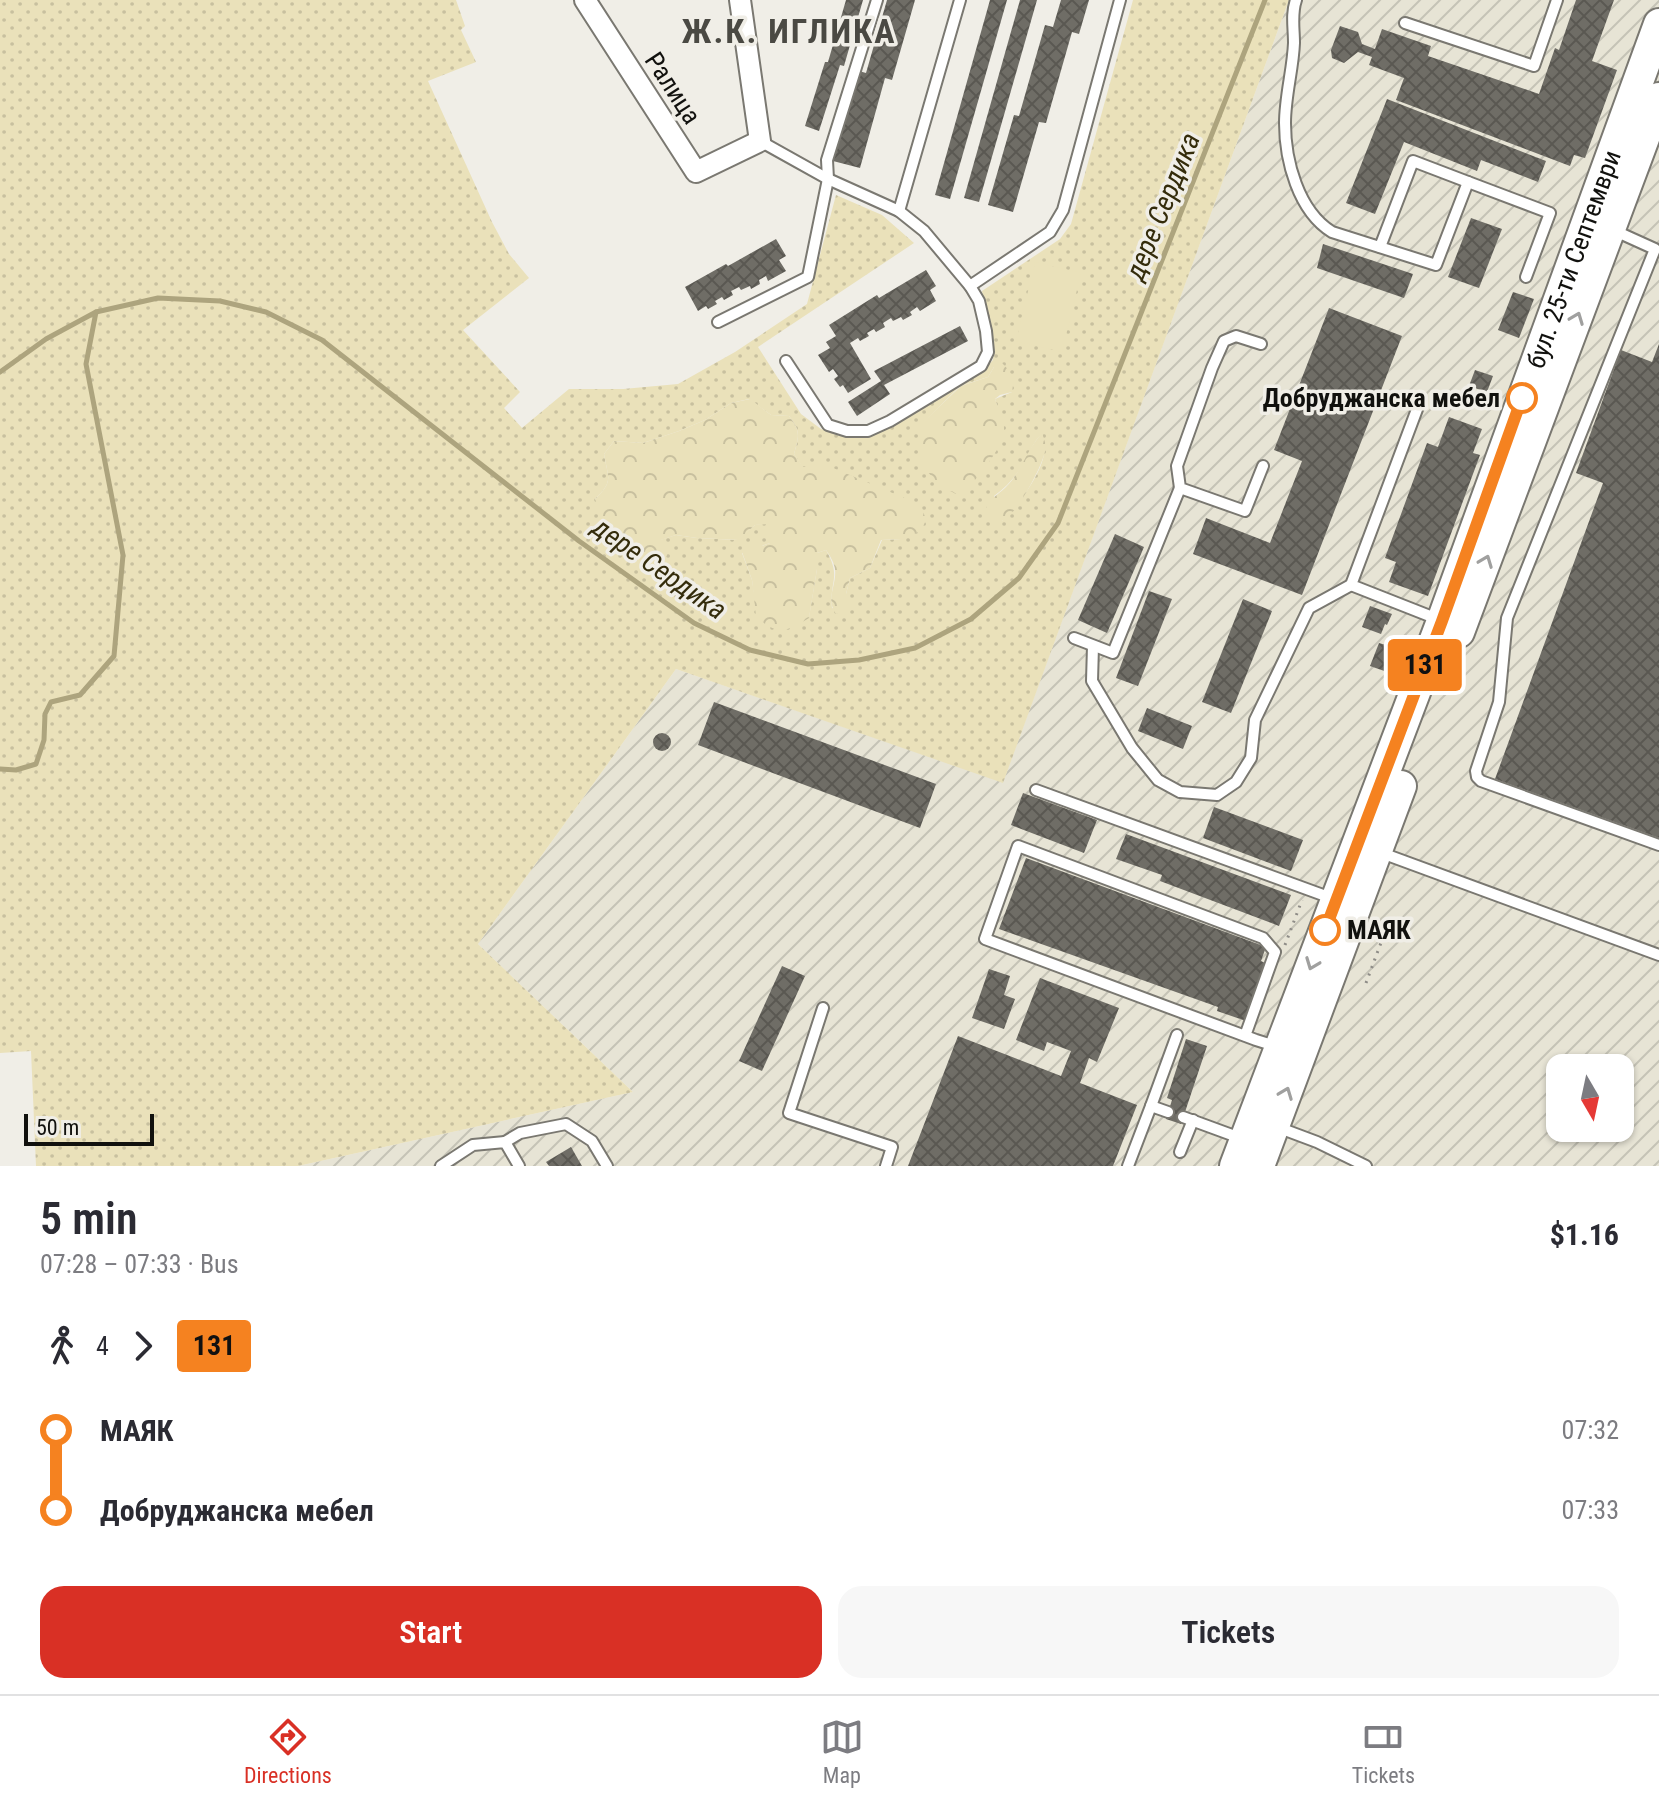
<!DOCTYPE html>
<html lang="en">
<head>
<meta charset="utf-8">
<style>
	body { margin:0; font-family:"Roboto Condensed",sans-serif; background:#f7f7f7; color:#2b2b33; height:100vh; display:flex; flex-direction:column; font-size:30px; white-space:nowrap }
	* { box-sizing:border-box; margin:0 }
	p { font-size:26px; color:#7c7c81 }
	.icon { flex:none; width:44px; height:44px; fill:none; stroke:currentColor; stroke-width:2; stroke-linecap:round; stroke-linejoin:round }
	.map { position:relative; height:1166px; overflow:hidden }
	.sheet { display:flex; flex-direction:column; background:#fff; flex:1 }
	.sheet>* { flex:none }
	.badge { padding:0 16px; border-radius:6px; font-size:28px; line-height:52px }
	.needle { width:52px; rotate:171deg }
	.fabs { position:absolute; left:1546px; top:1054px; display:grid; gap:16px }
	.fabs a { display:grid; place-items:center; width:88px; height:88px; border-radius:16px; background:#fff; box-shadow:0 2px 6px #0004; font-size:40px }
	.scale { position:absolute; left:24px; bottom:20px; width:130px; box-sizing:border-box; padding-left:8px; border:4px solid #11110e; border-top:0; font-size:22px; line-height:28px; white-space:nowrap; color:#11110e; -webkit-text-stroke:6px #f0eee7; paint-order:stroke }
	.map>.badge { position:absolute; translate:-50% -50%; box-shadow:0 0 0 4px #fff }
	.legs { display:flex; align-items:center; gap:12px; height:88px; padding:0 40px; font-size:26px }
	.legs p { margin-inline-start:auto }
	.head { display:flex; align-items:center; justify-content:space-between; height:136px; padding:0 40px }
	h1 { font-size:44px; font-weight:600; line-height:60px }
	.cta { display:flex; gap:16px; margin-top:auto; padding:16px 40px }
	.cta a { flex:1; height:92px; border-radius:24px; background:#d93025; color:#fff; font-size:32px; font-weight:600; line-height:92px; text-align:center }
	.cta a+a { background:#f7f7f7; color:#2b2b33 }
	ul { padding:0 40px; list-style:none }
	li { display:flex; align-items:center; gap:28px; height:80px; font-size:30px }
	li i { display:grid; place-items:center; width:12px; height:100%; margin:0 10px; background:currentColor }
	li i::after { content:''; width:20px; height:20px; margin:-10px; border:6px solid; border-radius:50%; background:#fff }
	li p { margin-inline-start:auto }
	li:first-child i { background:linear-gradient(#0000 50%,currentColor 0) }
	li:last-child i { background:linear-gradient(currentColor 50%,#0000 0) }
	.dock { display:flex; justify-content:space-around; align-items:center; height:112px; border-top:2px solid #e1e1e2; background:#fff; font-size:22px; color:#7c7c81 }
	.dock a { display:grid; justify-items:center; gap:4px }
	.dock .selected { color:#d93025 }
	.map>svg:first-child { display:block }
	.industrial { fill:url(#industrial-furrows); fill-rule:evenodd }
	.green { fill:url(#green-dots); fill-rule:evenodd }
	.forest { fill:url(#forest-crowns) }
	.pitch { fill:#eae1ba }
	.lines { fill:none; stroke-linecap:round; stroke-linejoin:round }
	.stream { stroke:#ada47e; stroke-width:5 }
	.building { fill:url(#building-cross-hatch) }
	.lane-casing { stroke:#7a7871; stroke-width:14 }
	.street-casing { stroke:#7a7871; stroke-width:24 }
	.secondary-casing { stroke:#7a7871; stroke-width:34 }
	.path { stroke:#8e8c87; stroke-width:3; stroke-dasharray:2 6; stroke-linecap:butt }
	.lane { stroke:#fff; stroke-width:10 }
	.street { stroke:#fff; stroke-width:20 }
	.secondary { stroke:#fff; stroke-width:30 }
	.oneway { stroke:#a0a09f }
	.line-1-casing { stroke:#fff; stroke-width:18 }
	.line-1 { stroke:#f58220; stroke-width:12 }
	.stop-1-dot { fill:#fff; stroke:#f58220; stroke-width:4 }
	.labels { text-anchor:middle; stroke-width:7; stroke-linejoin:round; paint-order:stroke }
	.street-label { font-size:26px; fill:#11110e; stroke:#f0eee7 }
	.stop-label { font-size:26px; font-weight:bold; fill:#11110e; stroke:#f0eee7; text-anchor:end }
	.water-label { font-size:28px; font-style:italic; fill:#342c0b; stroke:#f0eee7 }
	.district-label { font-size:34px; font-weight:bold; letter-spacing:2px; fill:#4a4943; stroke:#f0eee7 }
</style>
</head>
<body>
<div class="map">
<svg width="1659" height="1166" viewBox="0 0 1659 1166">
	<defs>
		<pattern id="industrial-furrows" width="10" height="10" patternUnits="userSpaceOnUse" patternTransform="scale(2)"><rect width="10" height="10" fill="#e7e4d5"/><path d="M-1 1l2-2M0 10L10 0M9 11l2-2" fill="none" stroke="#c5c3b6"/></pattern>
		<pattern id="green-dots" width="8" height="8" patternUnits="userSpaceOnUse" patternTransform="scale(2)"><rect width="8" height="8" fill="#eae1ba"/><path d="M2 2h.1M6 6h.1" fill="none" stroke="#c8c09f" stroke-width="1.8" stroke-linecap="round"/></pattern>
		<pattern id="forest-crowns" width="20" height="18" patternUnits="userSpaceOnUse" patternTransform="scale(2)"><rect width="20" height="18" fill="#eae1ba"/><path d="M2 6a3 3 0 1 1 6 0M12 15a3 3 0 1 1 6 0" fill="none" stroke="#c8c09f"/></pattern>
		<pattern id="building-cross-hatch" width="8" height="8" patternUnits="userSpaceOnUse" patternTransform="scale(2)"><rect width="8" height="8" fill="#6f6d66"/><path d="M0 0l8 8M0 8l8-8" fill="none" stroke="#5a5852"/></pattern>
	</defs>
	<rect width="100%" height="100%" fill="#f0eee7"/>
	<path class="industrial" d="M1289,0H1659V1166H298L633,1092L478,944L676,669L1003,782ZM1560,1068H1620V1128H1560Z"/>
	<path class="green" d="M0,0H456L465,26L461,30L476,62L428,81L492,222L509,254L529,278L463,330L520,392L504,408L522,428L569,389H623L678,384L735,352L807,304L836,195L882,215L914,243L758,347L801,414L821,429L840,436H869L892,425L988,365L993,360L994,352L982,291L1060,239L1071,224L1133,0H1289L1003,783L676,669L478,944L633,1092L298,1166H36L31,1051L0,1053ZM994,367L1012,392L995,399L998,409L921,442L920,426L960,386L988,377ZM749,399L771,415L789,416C801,431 799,436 794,454L803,468L901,539L882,540L870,568L850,578L846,594V611L832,608C829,581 842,578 826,550L817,553V569L809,617L754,593L752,580L742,553L770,543V523L755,525L737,540L697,538L676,535L660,540L595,499C614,481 608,478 604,454L614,441L643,443L679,431L705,420L731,403ZM1042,434C1043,440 1045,448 1044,454C1041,474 1017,508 1002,521L994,496C1007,487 1017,475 1025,461C1031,450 1033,442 1042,434Z"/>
	<g class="forest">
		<path d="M1001,362C1011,372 1015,377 1012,392L1000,395L995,399C998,409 1005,420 1004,430C1003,450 974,480 962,496C943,490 933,478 920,463L919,426L961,386L988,377L994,367Z"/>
		<path d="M750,399L771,415L789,416C801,431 799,436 794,454L803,467L826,465L921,505L926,520L921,531L901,539L881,540L870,568L850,578L846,594V611L836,614C825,599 837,585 835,569C834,562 830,556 826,550L817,553V569L809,618C787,632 776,636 756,616L752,580L742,552L749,544L762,546L770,543V524L755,525L738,540L697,538L676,535L661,540L667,555L662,563L617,534L603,519L595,499C614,481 608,478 604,454L614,441L643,443L679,431L705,420L731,403Z"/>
		<path d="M1042,433C1043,435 1045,443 1046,445C1046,461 1017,515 1002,521C1002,521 991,522 990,522L985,511C989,498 997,496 1006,487C1022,471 1027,449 1042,433Z"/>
	</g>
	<polygon class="pitch" points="1035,262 1081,273 1062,352 1016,341"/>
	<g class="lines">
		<g class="stream">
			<polyline points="0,372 46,339 96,312 158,298 220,301 266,312 322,340 579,541 694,623 750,650 808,664 859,660 915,648 971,619 1019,578 1058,523 1265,0"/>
			<polyline points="0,769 16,770 36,764 44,740 45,714 51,702 80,695 114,656 123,555 86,364 96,312"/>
		</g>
	</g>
	<g class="building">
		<polygon points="846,0 863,0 844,66 840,65 819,131 805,126 825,62 828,62"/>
		<polygon points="887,0 915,0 892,80 885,78 860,168 833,161 859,71 866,73"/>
		<polygon points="990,0 1007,0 950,199 935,195"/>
		<polygon points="1020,0 1037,0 979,202 964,198"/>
		<polygon points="1061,0 1089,0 1079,34 1072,32 1046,123 1039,122 1013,212 988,205 1014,115 1019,116 1045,25 1053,27"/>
		<polygon points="1576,0 1614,0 1592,61 1617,70 1585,158 1574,155 1570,166 1396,100 1404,78 1369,65 1372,57 1358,52 1344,63 1332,58 1331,50 1340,26 1358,32 1362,44 1375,49 1382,29 1431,46 1428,56 1539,94 1555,48 1559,50"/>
		<polygon points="1387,99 1546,161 1538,182 1481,160 1477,171 1404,142 1375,214 1346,203"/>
		<polygon points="1471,218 1502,229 1479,288 1448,277"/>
		<polygon points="776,239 786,256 779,260 786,271 768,281 766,276 759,280 760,284 751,289 750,286 741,290 739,287 731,291 733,295 724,300 722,297 715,301 717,304 708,309 706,306 698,311 685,287 726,264 728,266"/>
		<polygon points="1323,244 1413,274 1404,298 1317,268"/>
		<polygon points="926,270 936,286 930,290 936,301 920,311 917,307 910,312 912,315 903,320 901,317 893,321 891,318 883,323 885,327 876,332 874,329 867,333 869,336 860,341 858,338 850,343 871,379 848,393 843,385 840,387 834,379 838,376 833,369 829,372 818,355 830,348 826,342 836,336 829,325 877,295 879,298"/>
		<polygon points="1513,292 1534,299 1519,338 1498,330"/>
		<polygon points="1329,308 1402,336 1302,595 1193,554 1206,518 1270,543 1302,461 1274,450"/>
		<polygon points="960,326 968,341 884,385 890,394 857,416 848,402 881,381 874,371"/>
		<polygon points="1659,344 1659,838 1495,779 1603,483 1576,473 1621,350 1652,362"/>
		<polygon points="1475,370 1493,376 1487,392 1469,386"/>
		<polygon points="1449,417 1482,429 1473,453 1480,455 1428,596 1389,582 1396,562 1385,558 1427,443 1438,447"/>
		<polygon points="1115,534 1144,547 1107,633 1078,620"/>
		<polygon points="1149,591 1172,599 1138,686 1116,678"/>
		<polygon points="1243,599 1272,611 1231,713 1202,702"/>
		<polygon points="1370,606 1392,614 1387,625 1385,624 1381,634 1362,627"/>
		<polygon points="1379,643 1399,649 1390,673 1370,666"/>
		<polygon points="714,702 936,784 920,828 698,745"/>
		<polygon points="1147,708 1192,726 1183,749 1138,731"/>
		<circle cx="662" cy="742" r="9"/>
		<polygon points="1023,793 1097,820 1084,853 1011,825"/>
		<polygon points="1214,807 1303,840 1291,871 1203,838"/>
		<polygon points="1126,834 1291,895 1279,926 1160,881 1162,875 1116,859"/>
		<polygon points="1026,858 1266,947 1261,961 1267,964 1246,1021 1217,1011 1218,1007 999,929"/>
		<polygon points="782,966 805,976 762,1071 739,1061"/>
		<polygon points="989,969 1010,976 1004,995 1015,999 1004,1029 972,1018"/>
		<polygon points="1040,978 1119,1008 1097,1062 1089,1058 1080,1083 1137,1105 1113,1166 908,1166 958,1036 1061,1076 1071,1051 1047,1042 1044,1051 1016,1040"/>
		<polygon points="1186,1039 1207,1046 1181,1124 1166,1119 1172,1100 1167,1098"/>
		<polygon points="571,1147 582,1166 549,1166 546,1162"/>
	</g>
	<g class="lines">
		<defs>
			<g id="lane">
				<path d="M1296,0C1291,14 1294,28 1294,43C1293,69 1285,96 1285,123C1285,160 1298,211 1332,232L1436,265L1468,182L1550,213L1526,277"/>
				<polyline points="1405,23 1534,66 1557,0"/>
				<polyline points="760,141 828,179 899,211 924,231 970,286 979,301 986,331 988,352 981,366 890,421 868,431 847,431 828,425 786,361"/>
				<polyline points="899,211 960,0"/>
				<polyline points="1613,230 1655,249 1507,618 1499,702 1476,771 1477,777 1481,781 1659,845"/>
				<polyline points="1380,247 1413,161 1468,182"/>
				<polyline points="970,286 1050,232 1063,210 1120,0"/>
				<polyline points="718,322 808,277 828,179 827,160 877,0"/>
				<polyline points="1261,344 1236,336 1224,341 1212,368 1177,466 1180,488 1245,511 1263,466"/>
				<polyline points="1419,404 1351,585 1440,620"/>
				<polyline points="1074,638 1113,653 1180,488"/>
				<polyline points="1093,646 1092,681 1132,748 1158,780 1180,792 1217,795 1236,782 1251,758 1255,720 1309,608 1351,585"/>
				<polyline points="1036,790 1334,899"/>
				<polyline points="1379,852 1659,955"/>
				<polyline points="823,1008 789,1113 892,1147 886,1166"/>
				<polyline points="1245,1036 1275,952 1263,938 1018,846 985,939 1256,1040 1278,1047"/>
				<polyline points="1151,1106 1177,1035"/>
				<polyline points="1183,1117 1243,1139"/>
				<polyline points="1277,1127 1317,1142 1366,1166"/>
				<polyline points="505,1142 520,1133 566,1124 592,1141 607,1166"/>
				<polyline points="1180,1152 1193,1120"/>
				<polyline points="441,1166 473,1145 505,1142 519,1166"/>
				<polyline points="1128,1166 1151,1106 1168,1112"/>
			</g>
			<polyline id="street" points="585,0 696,172 760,141 740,0"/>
			<g id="secondary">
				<polyline points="1459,632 1659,98"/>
				<path id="s1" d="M1235,1166L1442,621L1659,24"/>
				<polyline points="1259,1166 1401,786"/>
			</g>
		</defs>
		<use href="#lane" class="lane-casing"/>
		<use href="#street" class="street-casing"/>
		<use href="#secondary" class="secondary-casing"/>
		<g class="path">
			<polyline points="1285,945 1302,900"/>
			<polyline points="1366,983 1388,924"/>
		</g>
		<use href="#lane" class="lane"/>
		<use href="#street" class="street"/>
		<use href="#secondary" class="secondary"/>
	</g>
	<defs><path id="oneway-chevron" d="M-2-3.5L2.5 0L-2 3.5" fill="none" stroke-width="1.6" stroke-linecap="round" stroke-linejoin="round" transform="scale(2)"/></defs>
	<g class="oneway">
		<use href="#oneway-chevron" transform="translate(1577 318) rotate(-69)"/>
		<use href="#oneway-chevron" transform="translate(1486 561) rotate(-69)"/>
		<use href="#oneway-chevron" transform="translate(1312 964) rotate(111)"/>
		<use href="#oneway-chevron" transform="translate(1286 1093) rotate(-69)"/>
	</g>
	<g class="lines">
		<defs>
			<polyline id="line-1" points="1325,930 1442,621 1522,398"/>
		</defs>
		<use href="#line-1" class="line-1-casing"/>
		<use href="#line-1" class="line-1"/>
	</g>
	<g class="stop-1-dot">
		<circle cx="1522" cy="398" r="14"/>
		<circle cx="1325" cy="930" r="14"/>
	</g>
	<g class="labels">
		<g class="street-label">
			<text transform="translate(673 88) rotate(57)" y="9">Ралица</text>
			<text dy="9" stroke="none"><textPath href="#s1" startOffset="968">бул. 25-ти Септември</textPath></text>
		</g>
		<g class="stop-label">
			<text x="1500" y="407">Добруджанска мебел</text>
			<text x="1347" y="939" text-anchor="start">МАЯК</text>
		</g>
		<g class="water-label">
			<text transform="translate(1162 206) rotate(-68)" y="10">дере Сердика</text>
			<text transform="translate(660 568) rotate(35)" y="10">дере Сердика</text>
		</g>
		<g class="district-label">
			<text x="789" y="43">Ж.К. ИГЛИКА</text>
		</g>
	</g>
</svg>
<div class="fabs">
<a><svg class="needle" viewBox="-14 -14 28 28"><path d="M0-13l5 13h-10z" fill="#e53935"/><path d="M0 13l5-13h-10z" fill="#7c7c81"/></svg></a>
</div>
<div class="scale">50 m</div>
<b class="badge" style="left:1425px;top:665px;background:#f58220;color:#111">131</b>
</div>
<section class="sheet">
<div class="head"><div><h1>5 min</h1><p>07:28 – 07:33 · Bus</p></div><b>$1.16</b></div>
<div class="legs"><svg class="icon" aria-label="walk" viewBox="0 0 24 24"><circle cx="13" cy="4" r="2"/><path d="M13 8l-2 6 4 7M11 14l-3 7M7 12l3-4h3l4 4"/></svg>4<svg class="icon" aria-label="forward" viewBox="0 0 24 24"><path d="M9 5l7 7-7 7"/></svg><b class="badge" style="background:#f58220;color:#111">131</b></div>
<ul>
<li><i style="color:#f58220"></i><b>МАЯК</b><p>07:32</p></li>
<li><i style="color:#f58220"></i><b>Добруджанска мебел</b><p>07:33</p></li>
</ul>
<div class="cta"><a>Start</a><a>Tickets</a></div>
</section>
<nav class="dock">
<a class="selected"><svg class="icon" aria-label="directions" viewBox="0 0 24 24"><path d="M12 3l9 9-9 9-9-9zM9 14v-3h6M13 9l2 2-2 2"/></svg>Directions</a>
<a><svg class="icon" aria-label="map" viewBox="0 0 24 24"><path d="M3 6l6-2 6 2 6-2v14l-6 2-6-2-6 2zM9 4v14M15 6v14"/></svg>Map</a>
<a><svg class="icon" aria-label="tickets" viewBox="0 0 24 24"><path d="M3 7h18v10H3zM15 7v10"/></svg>Tickets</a>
</nav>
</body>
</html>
